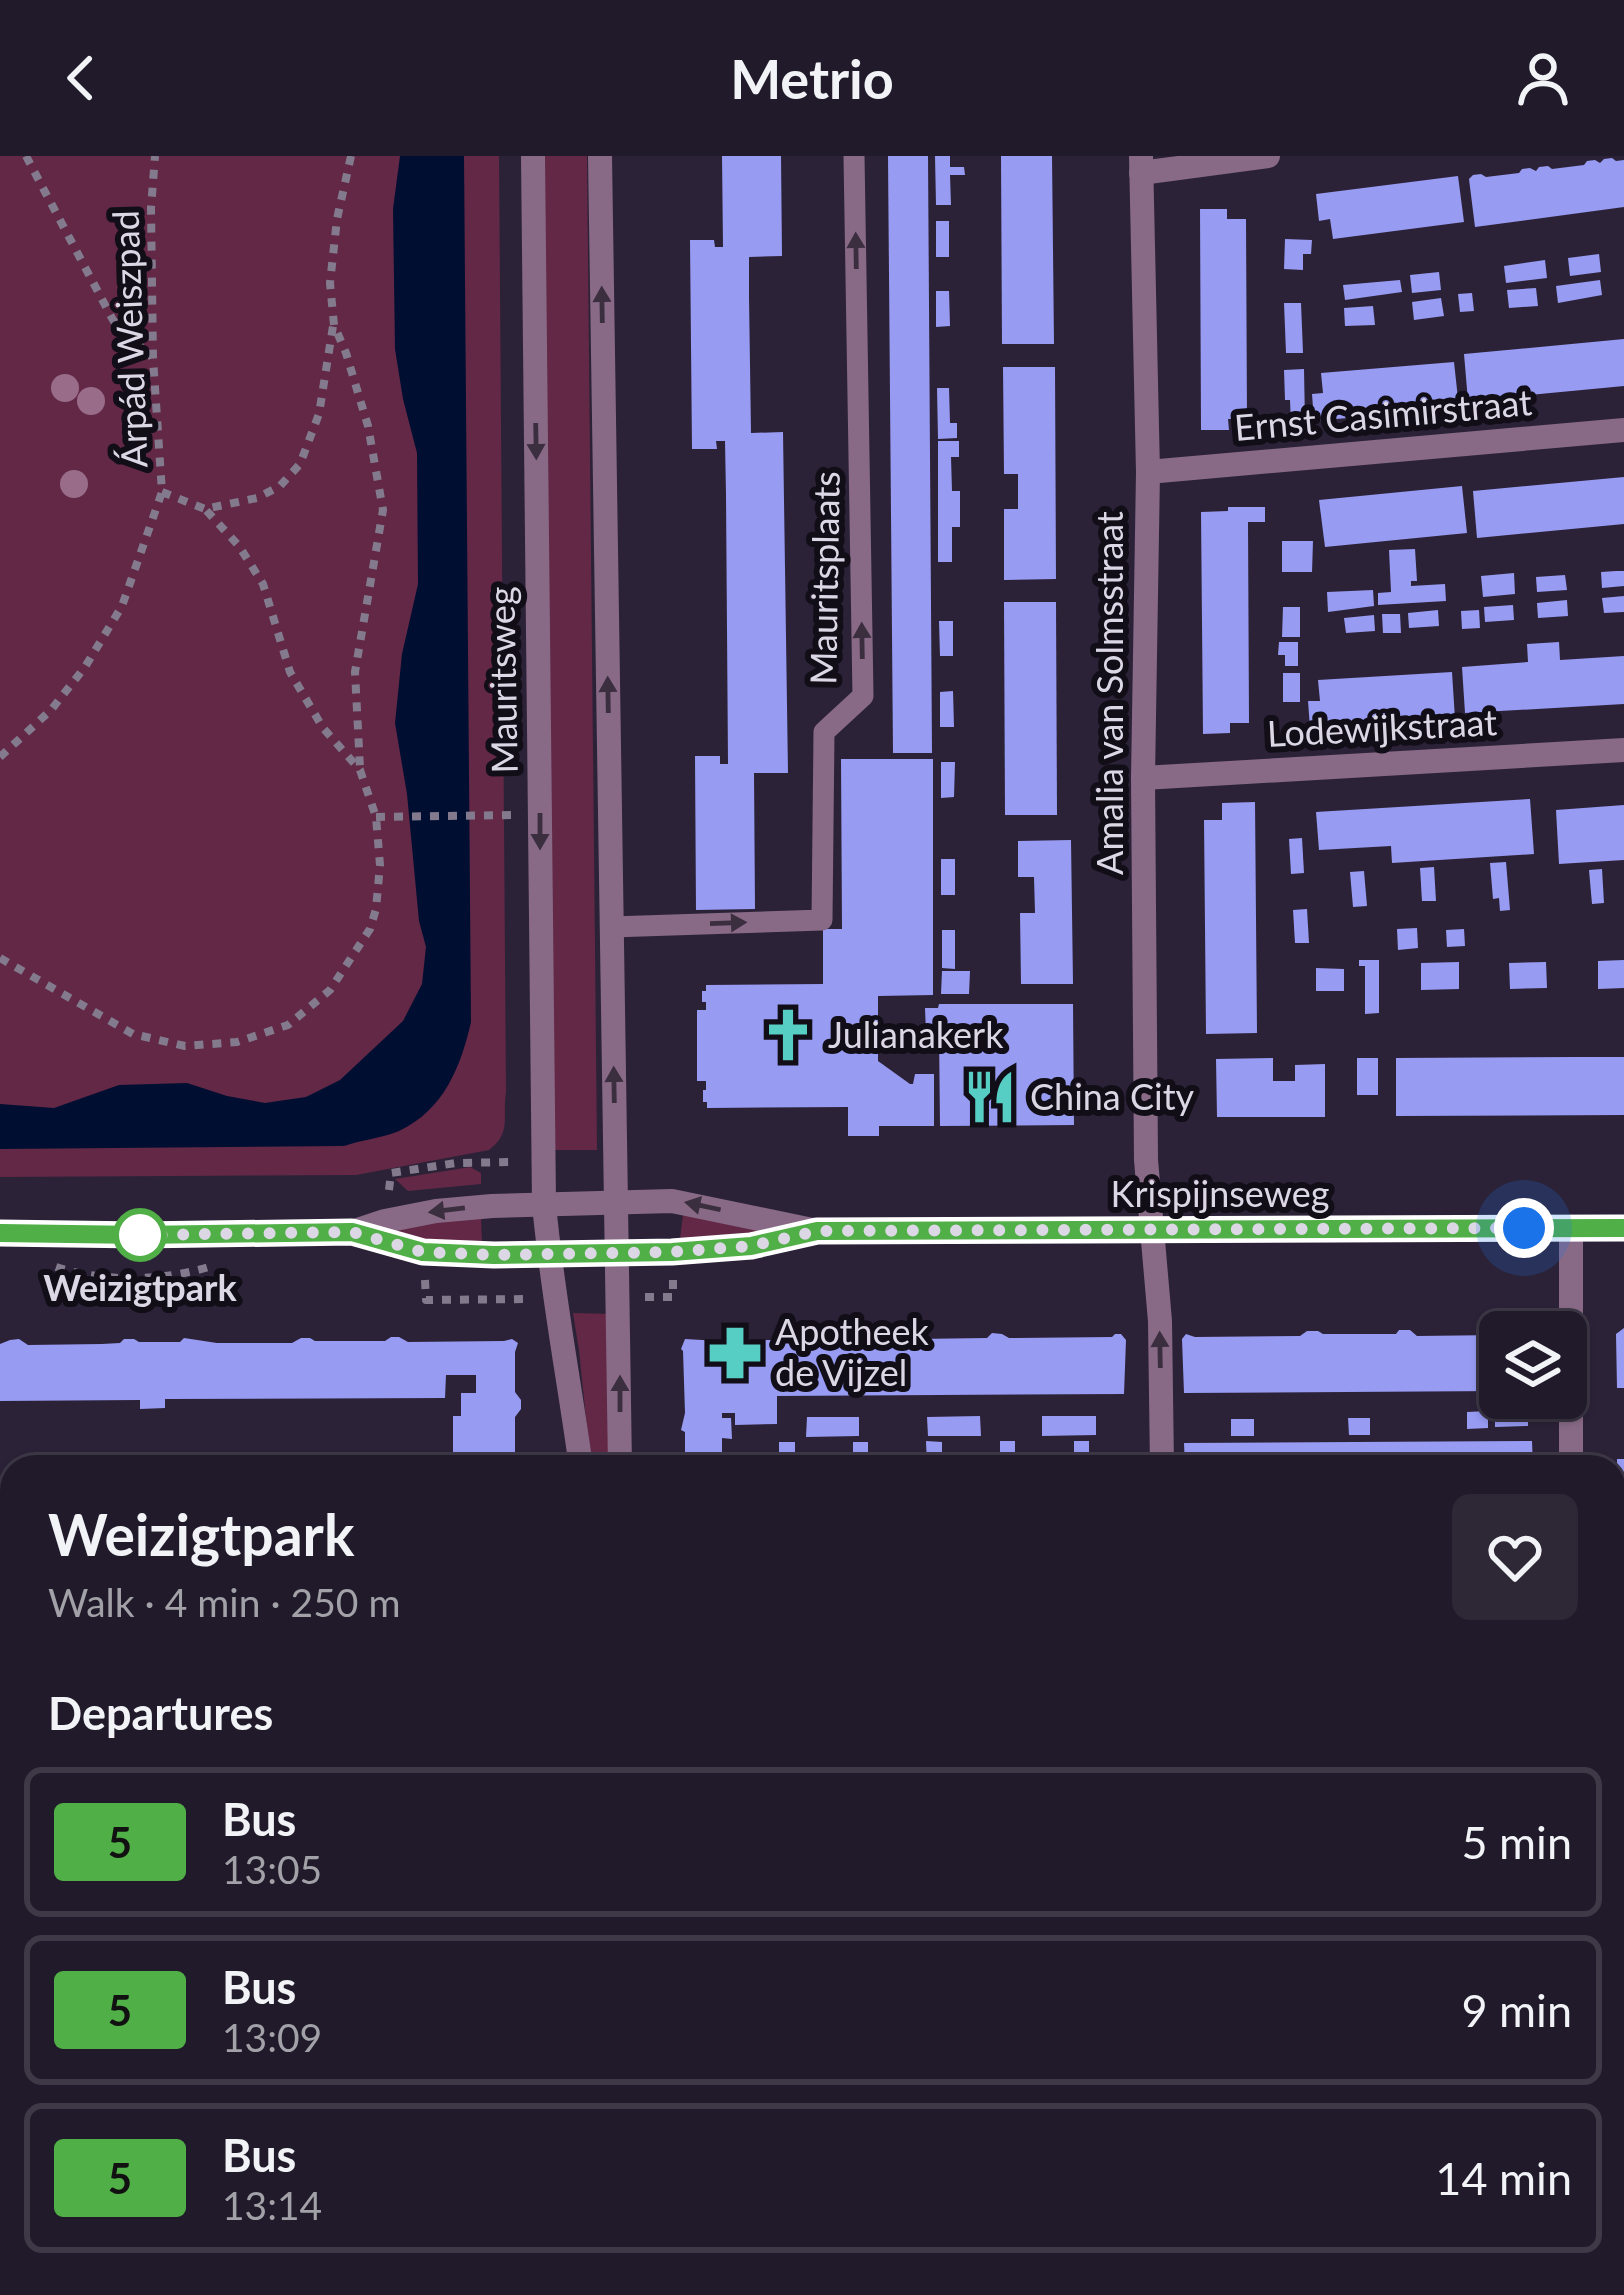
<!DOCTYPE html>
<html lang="en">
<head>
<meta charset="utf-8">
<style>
	body { margin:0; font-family:Lato,sans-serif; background:#2d2736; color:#f1f3f6; height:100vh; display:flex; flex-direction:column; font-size:45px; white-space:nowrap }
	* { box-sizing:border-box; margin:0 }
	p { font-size:39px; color:#a2a1a8 }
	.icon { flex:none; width:66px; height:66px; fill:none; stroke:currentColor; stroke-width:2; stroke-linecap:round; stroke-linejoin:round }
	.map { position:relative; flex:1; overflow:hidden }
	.panel { position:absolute; left:0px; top:1299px; width:1626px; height:840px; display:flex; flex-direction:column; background:#211a2a; border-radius:36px 36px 0 0; box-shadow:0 3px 9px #0004,0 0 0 3px #3e3847 }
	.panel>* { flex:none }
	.badge { padding:0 24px; border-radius:9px; font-size:42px; line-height:78px }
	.tools { position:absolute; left:1479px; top:1155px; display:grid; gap:24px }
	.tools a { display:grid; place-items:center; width:108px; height:108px; border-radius:18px; background:#211a2a; box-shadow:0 3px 9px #0004,0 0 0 3px #3e3847; font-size:60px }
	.you { position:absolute; width:60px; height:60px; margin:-30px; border:9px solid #fff; border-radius:50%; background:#1a73e8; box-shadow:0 0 0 18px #1a73e833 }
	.map>.badge { position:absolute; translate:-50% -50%; box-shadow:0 0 0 6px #fff }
	h2 { padding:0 48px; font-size:45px; line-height:108px }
	.round { display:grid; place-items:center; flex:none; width:126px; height:126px; border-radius:18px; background:#2d2736 }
	.head { display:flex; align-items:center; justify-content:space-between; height:204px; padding:0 48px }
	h1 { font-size:57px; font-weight:700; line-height:90px }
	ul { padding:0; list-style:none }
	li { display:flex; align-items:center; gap:36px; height:150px; margin:0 24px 18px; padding:0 24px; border:6px solid #3e3847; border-radius:18px }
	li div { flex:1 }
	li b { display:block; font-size:45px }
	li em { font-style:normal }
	li .badge { min-width:132px; font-weight:700; text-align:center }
	header { display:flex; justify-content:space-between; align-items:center; height:156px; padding:0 48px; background:#211a2a; font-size:54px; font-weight:700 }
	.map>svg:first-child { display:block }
	.green { fill:#622846 }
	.water { fill:#000e31 }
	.building { fill:#979bf2 }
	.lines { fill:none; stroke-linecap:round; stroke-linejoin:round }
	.path { stroke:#837b8d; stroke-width:8; stroke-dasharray:9 9; stroke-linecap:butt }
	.service { stroke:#886a87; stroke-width:21 }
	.pedestrian { stroke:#886a87; stroke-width:24 }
	.minor { stroke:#886a87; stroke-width:24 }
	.tertiary { stroke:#886a87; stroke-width:24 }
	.tree { fill:#996d89 }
	.oneway { fill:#3b2e3f }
	.line-casing { stroke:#fff; stroke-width:27 }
	.line { stroke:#50af46; stroke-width:18 }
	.walk { stroke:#dcd7e5; stroke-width:12; stroke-dasharray:0 21.6 }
	.stop-dot { fill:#fff; stroke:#50af46; stroke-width:6 }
	.labels { text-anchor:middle; stroke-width:12; stroke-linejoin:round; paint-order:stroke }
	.street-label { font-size:36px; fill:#dcd7e5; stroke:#120e18 }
	.poi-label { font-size:36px; fill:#dcd7e5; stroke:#120e18; text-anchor:start }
	.stop-label { font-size:36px; font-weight:bold; fill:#dcd7e5; stroke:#120e18 }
</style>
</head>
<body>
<header><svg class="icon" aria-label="back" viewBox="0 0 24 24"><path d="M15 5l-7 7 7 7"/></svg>Metrio<svg class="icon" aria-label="person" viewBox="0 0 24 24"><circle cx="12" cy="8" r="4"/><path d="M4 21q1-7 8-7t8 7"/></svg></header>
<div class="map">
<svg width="1624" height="2139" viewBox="0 0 1624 2139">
	<rect width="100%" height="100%" fill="#2c2238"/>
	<g class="green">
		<path d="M0,0H499L506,936C502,961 512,977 489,994L356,1019L0,1021Z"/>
		<polygon points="541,0 587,0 597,994 553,994"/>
		<polygon points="470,1011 481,1017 481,1028 408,1035 395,1023"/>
		<polygon points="683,1059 775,1076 683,1087 680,1083"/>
		<polygon points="481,1060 482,1086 480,1088 415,1082 382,1073"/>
		<polygon points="573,1157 611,1158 610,1311 591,1311 579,1194"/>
	</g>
	<path class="water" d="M400,0H464L471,866C461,910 444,954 399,975C382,982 361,984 344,990L0,993V948L54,952L119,929L187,927L227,940L265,947L306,941L340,924L403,865L422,828L426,791L419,765L407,638L395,567L402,498L418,428L417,297L403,243L395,193L393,53Z"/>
	<g class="building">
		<polygon points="722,0 781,0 782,100 749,101 749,141 751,277 783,276 788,617 754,617 755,753 696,754 695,600 720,600 720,608 728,608 726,339 725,285 716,285 717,293 692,293 690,84 714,84 715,91 723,91"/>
		<polygon points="888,0 928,0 932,597 893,597"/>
		<polygon points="935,0 950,0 950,11 964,11 965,19 950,19 951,49 936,49"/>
		<polygon points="1001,0 1052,0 1054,188 1002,188"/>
		<polygon points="1612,2 1616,5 1624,4 1624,51 1475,71 1469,23 1473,19 1481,18 1486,21 1519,17 1522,13 1530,12 1536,15 1539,11 1548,10 1552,13 1584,9 1587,5 1595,4 1600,7 1604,3"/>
		<polygon points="1458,20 1464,66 1333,83 1330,63 1319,65 1316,38"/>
		<polygon points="1200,53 1227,53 1227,63 1246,63 1247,263 1228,263 1229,274 1201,274"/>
		<rect x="936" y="65" width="13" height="36"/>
		<polygon points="1285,83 1312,84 1311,98 1303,98 1303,114 1284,113"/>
		<polygon points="1599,98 1601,116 1570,120 1568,102"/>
		<polygon points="1545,104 1547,122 1506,127 1504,110"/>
		<polygon points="1439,116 1441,134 1412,137 1410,119"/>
		<polygon points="1400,124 1402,136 1345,144 1343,129"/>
		<polygon points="1600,124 1602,139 1558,147 1556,130"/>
		<polygon points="1536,132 1538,150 1509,152 1507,134"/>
		<polygon points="936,135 949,135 950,170 936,171"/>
		<polygon points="1472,137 1474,155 1460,156 1458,138"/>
		<polygon points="1441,142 1444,160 1414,164 1412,146"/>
		<polygon points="1284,147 1301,147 1303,197 1286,197"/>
		<polygon points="1373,150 1375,169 1345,170 1344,152"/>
		<polygon points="1624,183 1624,230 1468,245 1464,198"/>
		<polygon points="1454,206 1459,252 1314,265 1312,238 1323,237 1321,217"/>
		<polygon points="1003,211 1055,211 1056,423 1004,424 1004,353 1018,353 1018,318 1004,318"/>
		<polygon points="1304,213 1305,267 1291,268 1290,244 1285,244 1284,214"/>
		<polygon points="937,232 949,232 950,267 957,267 957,282 938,283"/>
		<polygon points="938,285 959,285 959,301 951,301 952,335 960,335 960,371 952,371 952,406 938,406"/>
		<polygon points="1624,321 1624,368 1477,382 1473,335"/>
		<polygon points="1462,330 1467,377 1325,391 1319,344"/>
		<polygon points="1228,351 1265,351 1265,366 1248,366 1249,567 1230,567 1230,577 1203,578 1201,356 1228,355"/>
		<polygon points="1282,385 1313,385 1312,416 1282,416"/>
		<polygon points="1415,393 1417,425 1411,425 1411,430 1445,428 1446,445 1378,449 1378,437 1391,436 1389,394"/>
		<polygon points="1616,415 1624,415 1624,430 1602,432 1601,416"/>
		<polygon points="1514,417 1515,438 1483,441 1481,420"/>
		<polygon points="1565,419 1567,434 1537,436 1536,421"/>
		<polygon points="1373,434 1374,450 1328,456 1327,436"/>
		<polygon points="1624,440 1624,456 1604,457 1602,442"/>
		<polygon points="1567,444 1568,460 1538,462 1537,447"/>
		<polygon points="1004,446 1056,446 1057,659 1005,659"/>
		<polygon points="1513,449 1514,464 1485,466 1484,451"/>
		<polygon points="1283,451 1300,451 1300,481 1282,481"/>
		<polygon points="1438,454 1439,470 1409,472 1408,457"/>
		<polygon points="1479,454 1480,472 1462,473 1461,455"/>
		<polygon points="1382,458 1400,458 1401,477 1383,477"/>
		<polygon points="1374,459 1375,475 1346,477 1344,462"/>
		<polygon points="939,465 953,465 953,500 940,500"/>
		<polygon points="1279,486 1298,486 1298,510 1285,510 1285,499 1278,499"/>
		<polygon points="1559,486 1560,504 1624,500 1624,548 1465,557 1462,511 1528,506 1527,488"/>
		<polygon points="1452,516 1455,563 1310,572 1308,545 1320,545 1318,524"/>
		<rect x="1283" y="517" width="17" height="29"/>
		<polygon points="953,535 954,571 940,571 940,536"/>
		<polygon points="841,603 933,603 933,839 878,840 878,905 910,928 913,928 915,918 934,918 934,970 879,970 879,980 848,980 848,951 707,952 707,946 703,946 703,934 706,934 706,925 697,925 697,854 706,854 706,846 702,846 702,835 706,835 706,829 823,828 823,773 842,773"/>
		<polygon points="941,606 955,606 954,641 941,642"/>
		<polygon points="1530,643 1534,698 1392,707 1391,690 1319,694 1316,656"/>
		<polygon points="1255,646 1257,877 1206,878 1204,664 1222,664 1222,647"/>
		<polygon points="1624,649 1624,704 1559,708 1556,654"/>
		<polygon points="1302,682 1304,717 1291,718 1289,683"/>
		<polygon points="1071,684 1073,828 1021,828 1020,757 1035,757 1034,721 1018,721 1018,685"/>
		<rect x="941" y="703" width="14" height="36"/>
		<polygon points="1506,706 1510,754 1500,755 1499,742 1493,743 1490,707"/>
		<polygon points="1434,711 1436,745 1422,745 1420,712"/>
		<polygon points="1602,713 1604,747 1592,748 1589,714"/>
		<polygon points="1364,715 1367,750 1353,751 1350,716"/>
		<polygon points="1307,753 1309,787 1295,787 1293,754"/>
		<polygon points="1417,772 1418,792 1398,794 1397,773"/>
		<polygon points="1464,773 1465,790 1447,791 1446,774"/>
		<polygon points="942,774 955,774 955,813 942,812"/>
		<polygon points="1359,804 1379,804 1379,857 1365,858 1365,810 1359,810"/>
		<polygon points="1624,804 1624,832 1598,833 1598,805"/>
		<polygon points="1459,806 1459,833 1421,834 1421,807"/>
		<polygon points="1546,806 1547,832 1510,833 1509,807"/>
		<polygon points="1316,812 1344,813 1344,835 1316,835"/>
		<polygon points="942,815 970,815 969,838 941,838"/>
		<polygon points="939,848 1073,848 1074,969 940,970 939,876 926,877 925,852 938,852"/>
		<polygon points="1575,901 1624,901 1624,959 1396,960 1396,902"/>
		<polygon points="1273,902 1273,925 1295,925 1295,909 1325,908 1325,961 1217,961 1216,903"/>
		<rect x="1357" y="902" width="21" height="37"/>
		<polygon points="1624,1172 1624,1232 1617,1232 1616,1178"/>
		<polygon points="1399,1174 1410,1174 1417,1180 1500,1179 1500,1235 1184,1237 1182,1183 1186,1178 1195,1181 1300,1180 1307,1175 1318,1175 1323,1178 1396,1178"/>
		<polygon points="992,1177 1002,1178 1009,1182 1112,1181 1115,1178 1121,1178 1126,1184 1124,1238 777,1240 777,1268 735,1269 735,1257 722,1257 722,1262 731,1262 732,1283 722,1282 722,1311 685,1311 685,1276 681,1274 685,1257 683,1195 681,1193 685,1183 719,1185 745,1180 750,1184 776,1184 783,1180 794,1180 800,1184 893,1183 900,1178 911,1178 915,1183 987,1182"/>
		<polygon points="391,1181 399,1181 408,1186 504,1185 512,1183 518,1187 515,1196 515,1236 521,1244 521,1253 515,1261 515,1307 518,1311 462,1311 462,1308 453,1308 453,1260 461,1260 461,1237 476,1237 476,1219 446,1219 445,1242 165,1243 165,1252 140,1253 140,1244 0,1245 0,1188 10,1184 19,1183 28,1189 102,1188 120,1187 124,1183 134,1183 139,1186 180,1186 184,1182 217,1187 292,1187 301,1182 310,1182 315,1185 385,1185"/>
		<polygon points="1488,1255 1488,1272 1467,1273 1467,1256"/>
		<polygon points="1495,1255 1528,1255 1528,1270 1495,1271"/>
		<polygon points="980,1260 981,1280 928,1280 927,1261"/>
		<polygon points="1042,1260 1096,1260 1096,1279 1042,1280"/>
		<polygon points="807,1261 859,1261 859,1280 806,1281"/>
		<polygon points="1348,1262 1370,1262 1370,1279 1349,1279"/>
		<rect x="1231" y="1263" width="23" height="17"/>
		<polygon points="926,1285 942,1286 942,1311 927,1311"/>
		<rect x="1000" y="1285" width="15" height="26"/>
		<rect x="1074" y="1285" width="15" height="26"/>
		<polygon points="1532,1285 1533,1311 1425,1311 1424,1304 1293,1305 1293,1311 1185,1311 1184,1287"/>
		<rect x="779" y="1286" width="16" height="25"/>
		<rect x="853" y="1286" width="15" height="25"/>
		<polygon points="1617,1303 1624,1303 1624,1484 1617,1476"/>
		<polygon points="0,1341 12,1341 10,1518 0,1477 0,1429 5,1428 4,1425 0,1426"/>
		<polygon points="12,1549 12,1623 0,1625 0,1568 5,1567 2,1551"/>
		<polygon points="12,1692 12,1718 0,1720 0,1694"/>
		<polygon points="12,1743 12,1766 8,1767 12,1790 0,1793 0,1746"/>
		<polygon points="0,1867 5,1880 12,1879 12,1893 7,1894 10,1907 0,1909"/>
		<polygon points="1624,1930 1624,1995 1614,2001 1614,1935"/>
		<polygon points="12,1931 12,1957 0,1959 0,1933"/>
		<polygon points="0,1973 2,1973 4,1983 12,1981 12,2008 9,2009 12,2019 12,2070 0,2072"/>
		<polygon points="108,2127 183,2127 184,2139 103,2139 101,2128"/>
		<polygon points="252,2127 352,2127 352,2129 337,2132 338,2139 254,2139"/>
		<polygon points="375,2127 401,2127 403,2139 384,2139 382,2134 377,2135"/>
		<polygon points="450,2127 475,2127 477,2139 457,2139"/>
		<polygon points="571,2127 625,2127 626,2133 623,2139 572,2139"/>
		<polygon points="1263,2127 1315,2127 1322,2139 1242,2139"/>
	</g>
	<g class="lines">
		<g class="path">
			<polyline points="26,0 113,164 152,201"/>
			<polyline points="351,0 337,63 330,127 334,169 346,197 368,270 383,354 355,516 360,612"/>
			<polyline points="162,336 205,353 257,342 280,330 300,308 319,258 333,170"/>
			<polyline points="0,601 51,554 85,511 122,450 162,336 153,202 151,52 155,0"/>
			<polyline points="376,661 513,659"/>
			<polyline points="0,802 133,878 185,890 237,886 288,869 330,834 370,773 376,753 380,709 376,661 360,614 323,572 290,516 263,428 239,390 205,353"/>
			<polyline points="389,1034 391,1017 456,1007 514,1006"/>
			<path d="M56,1111C104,1127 164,1125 212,1110"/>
			<polyline points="425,1124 426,1144 528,1143"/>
			<polyline points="645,1141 673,1141 673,1124"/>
		</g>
		<polyline class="service" points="611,771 822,764 824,576 863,540 854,0"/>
		<g class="pedestrian">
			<polyline points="0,2078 12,2076"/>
			<polyline points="0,2134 32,2127"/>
		</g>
		<g class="minor">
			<polyline points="1141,0 1148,316 1143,622 1146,1004 1160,1165 1162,1311"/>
			<polyline points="1141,17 1268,0"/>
			<polyline points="1148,316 1624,274"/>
			<polyline points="1143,622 1624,594"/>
			<polyline points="1571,1072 1571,1311"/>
			<polyline points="1614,1583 1624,1595"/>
			<polyline points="0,1655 12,1653"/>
			<polyline points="1614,1832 1624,1824"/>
			<polyline points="213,2127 215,2139"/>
			<polyline points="1385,2127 1392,2139"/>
			<polyline points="1030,2139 1114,2127"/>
		</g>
		<g class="tertiary">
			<path d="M533,0L544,1048C552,1136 569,1223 581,1311"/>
			<polyline points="600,0 620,1311"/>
			<polyline points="352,1076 423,1096 494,1099 672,1096 751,1090 807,1078"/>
			<polyline points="0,1077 141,1079 352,1076 385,1065 436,1055 492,1050 672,1045 817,1075 1624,1072"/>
			<polyline points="704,2127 706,2139"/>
		</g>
	</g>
	<g class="tree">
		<circle cx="65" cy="232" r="14"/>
		<circle cx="91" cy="245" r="14"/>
		<circle cx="74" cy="328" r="14"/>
	</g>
	<defs><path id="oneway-solid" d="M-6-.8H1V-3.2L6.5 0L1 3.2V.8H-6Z" transform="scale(3)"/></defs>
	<g class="oneway">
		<use href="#oneway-solid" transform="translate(856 95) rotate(-91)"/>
		<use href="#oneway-solid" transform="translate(602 149) rotate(-91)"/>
		<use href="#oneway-solid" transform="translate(536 285) rotate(89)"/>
		<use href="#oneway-solid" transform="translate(862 485) rotate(-91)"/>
		<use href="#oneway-solid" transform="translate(608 539) rotate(-91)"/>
		<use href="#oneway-solid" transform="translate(540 675) rotate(90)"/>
		<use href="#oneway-solid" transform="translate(728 767) rotate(-2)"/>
		<use href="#oneway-solid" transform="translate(614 929) rotate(-91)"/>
		<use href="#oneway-solid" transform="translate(703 1050) rotate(-168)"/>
		<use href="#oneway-solid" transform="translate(447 1054) rotate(173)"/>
		<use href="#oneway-solid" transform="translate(1160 1194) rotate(-91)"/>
		<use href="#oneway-solid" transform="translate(620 1238) rotate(-90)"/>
	</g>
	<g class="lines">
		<defs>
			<polyline id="line" points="0,1077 140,1079 352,1076 423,1096 494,1099 672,1096 751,1090 817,1075 1624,1072"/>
		</defs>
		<use href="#line" class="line-casing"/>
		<use href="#line" class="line"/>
		<polyline class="walk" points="140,1079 352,1076 423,1096 494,1099 672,1096 751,1090 817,1075 1524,1072"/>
	</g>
	<defs>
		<symbol id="church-bare" viewBox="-9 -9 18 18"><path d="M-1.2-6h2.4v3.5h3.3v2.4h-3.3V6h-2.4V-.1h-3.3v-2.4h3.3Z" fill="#56cec4" stroke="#120e18" stroke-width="2.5" paint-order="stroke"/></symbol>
		<symbol id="restaurant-bare" viewBox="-9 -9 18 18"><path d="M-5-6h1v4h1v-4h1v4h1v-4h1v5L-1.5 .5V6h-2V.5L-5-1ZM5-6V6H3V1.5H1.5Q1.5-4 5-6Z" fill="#56cec4" stroke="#120e18" stroke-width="2.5" paint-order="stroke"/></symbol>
		<symbol id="pharmacy-bare" viewBox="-9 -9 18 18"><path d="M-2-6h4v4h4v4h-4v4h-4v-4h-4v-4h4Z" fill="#56cec4" stroke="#120e18" stroke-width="2.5" paint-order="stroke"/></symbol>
	</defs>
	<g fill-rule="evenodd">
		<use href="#church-bare" x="750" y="841" width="76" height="76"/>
		<use href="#restaurant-bare" x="952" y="903" width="76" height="76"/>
		<use href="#pharmacy-bare" x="697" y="1159" width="76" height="76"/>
	</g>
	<circle class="stop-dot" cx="140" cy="1079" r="24"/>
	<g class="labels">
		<g class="street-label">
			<text transform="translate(130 183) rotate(-92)" y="13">Árpád Weiszpad</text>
			<text transform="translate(1383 259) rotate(-5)" y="13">Ernst Casimirstraat</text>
			<text transform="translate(825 422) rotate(-89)" y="13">Mauritsplaats</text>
			<text transform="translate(503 524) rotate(-91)" y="13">Mauritsweg</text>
			<text transform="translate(1110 537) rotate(-90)" y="13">Amalia van Solmsstraat</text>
			<text transform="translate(1382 572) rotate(-3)" y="13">Lodewijkstraat</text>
			<text x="1220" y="1051">Krispijnseweg</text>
		</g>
		<g class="poi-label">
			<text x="828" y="892">Julianakerk</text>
			<text x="1030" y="954">China City</text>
			<text x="775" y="1189">Apotheek<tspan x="775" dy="41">de Vijzel</tspan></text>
		</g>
		<g class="stop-label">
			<text x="140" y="1145">Weizigtpark</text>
		</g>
	</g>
</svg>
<div class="tools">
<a><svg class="icon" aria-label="layers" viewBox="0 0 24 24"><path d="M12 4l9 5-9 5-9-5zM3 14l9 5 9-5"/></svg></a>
</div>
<div class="you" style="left:1524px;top:1072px"></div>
<section class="panel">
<div class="head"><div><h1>Weizigtpark</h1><p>Walk · 4 min · 250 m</p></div><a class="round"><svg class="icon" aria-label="heart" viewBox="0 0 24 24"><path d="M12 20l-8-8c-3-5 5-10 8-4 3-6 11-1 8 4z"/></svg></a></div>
<h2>Departures</h2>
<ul>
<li><span class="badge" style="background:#50af46;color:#111">5</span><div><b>Bus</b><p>13:05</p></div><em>5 min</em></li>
<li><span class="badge" style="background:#50af46;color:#111">5</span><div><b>Bus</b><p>13:09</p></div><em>9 min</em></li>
<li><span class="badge" style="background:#50af46;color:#111">5</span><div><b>Bus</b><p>13:14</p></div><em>14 min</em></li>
</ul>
</section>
</div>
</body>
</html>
